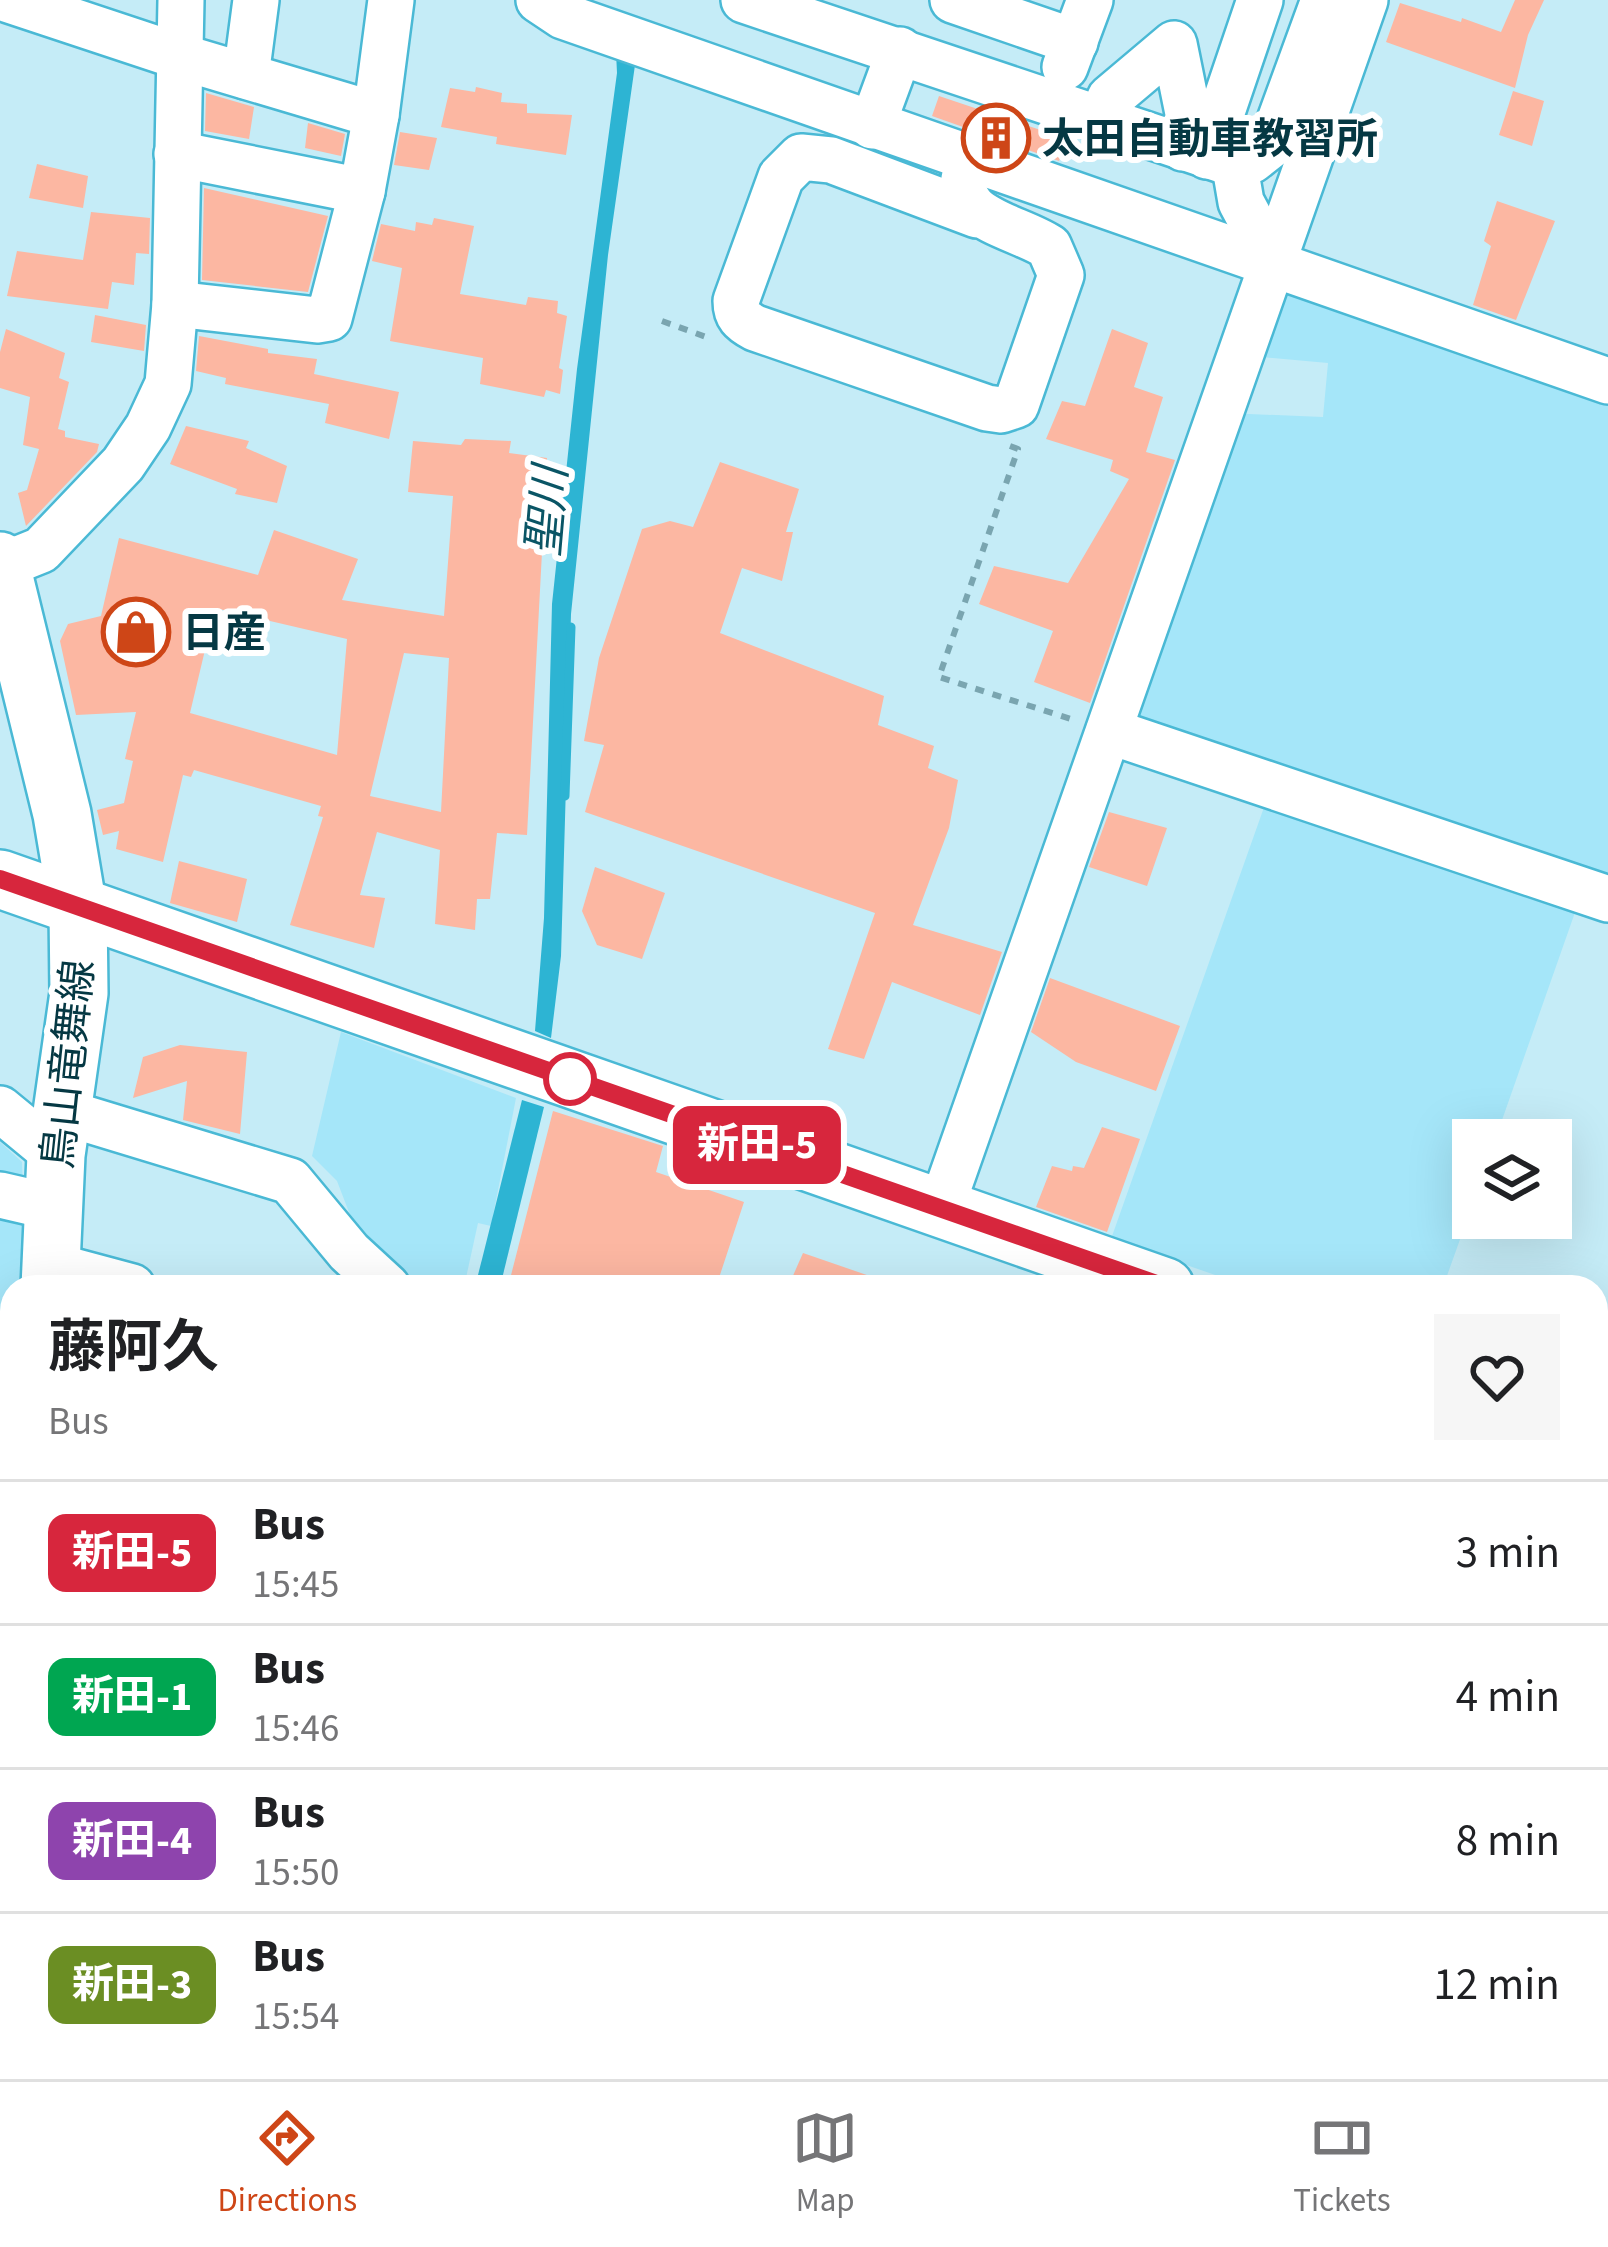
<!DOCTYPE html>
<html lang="en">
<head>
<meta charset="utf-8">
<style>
	body { margin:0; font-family:"Source Sans 3","Noto Sans JP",sans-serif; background:#f6f6f6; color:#202124; height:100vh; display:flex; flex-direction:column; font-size:45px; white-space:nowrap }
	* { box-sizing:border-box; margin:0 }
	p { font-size:39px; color:#757577 }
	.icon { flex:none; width:66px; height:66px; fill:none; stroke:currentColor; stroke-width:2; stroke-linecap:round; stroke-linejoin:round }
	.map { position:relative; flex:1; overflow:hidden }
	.drawer { position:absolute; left:0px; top:1275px; width:1608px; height:804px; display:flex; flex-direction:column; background:#fff; border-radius:36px 36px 0 0; box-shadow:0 12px 48px #0002 }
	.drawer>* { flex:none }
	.badge { padding:0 24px; border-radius:18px; font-size:42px; line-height:78px }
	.fabs { position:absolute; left:1452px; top:1119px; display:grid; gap:24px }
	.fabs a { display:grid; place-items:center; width:120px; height:120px; border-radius:0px; background:#fff; box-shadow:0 12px 48px #0002; font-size:60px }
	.map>.badge { position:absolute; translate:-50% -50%; box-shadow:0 0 0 6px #fff }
	.round { display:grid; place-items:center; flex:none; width:126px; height:126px; border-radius:0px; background:#f6f6f6 }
	.overview { display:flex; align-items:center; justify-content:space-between; height:204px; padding:0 48px }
	h1 { font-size:57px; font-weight:700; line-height:90px }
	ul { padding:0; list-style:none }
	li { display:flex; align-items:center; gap:36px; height:144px; padding:0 48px; border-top:3px solid #e0e0e0 }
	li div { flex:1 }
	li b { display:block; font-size:45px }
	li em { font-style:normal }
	li .badge { min-width:132px; font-weight:700; text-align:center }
	.dock { display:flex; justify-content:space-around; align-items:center; height:168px; border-top:3px solid #e0e0e0; background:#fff; font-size:33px; color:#757577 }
	.dock a { display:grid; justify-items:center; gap:6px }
	.dock .selected { color:#ce4617 }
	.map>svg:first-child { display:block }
	.built { fill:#a5e6f9 }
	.water { fill:#2db4d3 }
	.pier { fill:#c5ecf7 }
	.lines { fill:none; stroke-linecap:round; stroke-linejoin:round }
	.stream { stroke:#2db4d3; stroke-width:9 }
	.building { fill:#fcb7a2; fill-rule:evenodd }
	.minor-casing { stroke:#4ab9d5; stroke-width:50 }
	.major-casing { stroke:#4ab9d5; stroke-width:62 }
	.path { stroke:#7aa5b0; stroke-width:6; stroke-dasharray:9 9; stroke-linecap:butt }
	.minor { stroke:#fff; stroke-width:45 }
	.major { stroke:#fff; stroke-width:57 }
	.line-casing { stroke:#fff; stroke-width:27 }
	.line { stroke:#d7263d; stroke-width:18 }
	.stop-dot { fill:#fff; stroke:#d7263d; stroke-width:6 }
	.labels { text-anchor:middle; stroke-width:12; stroke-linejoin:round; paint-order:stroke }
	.poi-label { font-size:42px; font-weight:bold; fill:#053843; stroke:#fff; text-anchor:start }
	.street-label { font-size:42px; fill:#053843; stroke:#fff }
	.water-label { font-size:45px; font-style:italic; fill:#0a5565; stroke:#fff }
</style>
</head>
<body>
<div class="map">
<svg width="1608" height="2079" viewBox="0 0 1608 2079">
	<rect width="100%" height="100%" fill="#c5ecf7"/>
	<g class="built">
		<polygon points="1275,278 1608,389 1608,884 1579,901 1495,1140 1473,1140 1473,1203 1443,1287 1250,1287 1111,1239 1268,796 1122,723 1226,413 1323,417 1328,363 1250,356"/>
		<polygon points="341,1032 516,1098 491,1226 478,1223 464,1287 405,1287 362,1246 337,1181 312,1156"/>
		<polygon points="0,1142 22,1162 24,1212 24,1287 12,1287 12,1495 0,1492"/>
	</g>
	<g class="water">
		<polygon points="637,51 608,255 571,614 561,956 551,1038 535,1031 544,918 552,604 577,369 617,73 616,52"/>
		<polygon points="522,1100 544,1107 500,1287 475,1287"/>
		<polygon points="170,2067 224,2067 235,2079 180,2079"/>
	</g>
	<polygon class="pier" points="1,1805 12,1816 12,1891 0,1881"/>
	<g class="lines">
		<polyline class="stream" points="565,796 571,627"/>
	</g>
	<g class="building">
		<polygon points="1515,0 1544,0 1528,35 1515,88 1386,42 1400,3 1461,22 1462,18 1501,32"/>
		<polygon points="476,87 502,93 501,102 527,104 527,113 572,115 566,155 496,144 497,137 441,127 450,88 475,92"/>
		<polygon points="1513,91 1544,101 1532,146 1499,135"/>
		<polygon points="206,93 254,107 249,139 205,131"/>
		<polygon points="939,96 1067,139 1059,161 932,116"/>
		<polygon points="308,123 345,134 341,156 305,148"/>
		<polygon points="400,132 437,138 429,170 394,165"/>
		<polygon points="37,164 88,176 83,208 29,198"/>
		<polygon points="204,188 328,216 308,292 202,280"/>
		<polygon points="1497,201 1555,221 1516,320 1473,305 1491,246 1484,241"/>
		<polygon points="91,212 150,218 149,254 136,253 134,285 112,282 108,309 7,296 17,251 83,260"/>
		<polygon points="434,218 474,226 460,294 526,305 528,297 558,301 557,313 567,316 559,368 563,370 560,394 546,390 544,397 480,384 483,358 390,341 402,268 372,261 381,224 415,231 416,222 432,225"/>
		<polygon points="95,315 146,325 144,351 91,342"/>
		<polygon points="6,329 65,353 59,378 69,382 58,429 65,431 65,437 99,444 97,452 26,526 18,493 27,490 39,449 23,445 30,397 0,388 0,352"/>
		<polygon points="1112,329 1148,343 1134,387 1163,397 1146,452 1175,460 1090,703 1034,682 1053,631 979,604 994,566 1068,583 1129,479 1110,471 1113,460 1046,439 1062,401 1085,406"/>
		<polygon points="199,336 268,349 268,353 317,359 314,374 399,392 389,439 325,423 329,404 225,384 226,378 196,371"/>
		<polygon points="186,426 249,441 246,448 287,466 277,503 235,494 237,489 170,464"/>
		<path d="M465,439L511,441L509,453L547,458L527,835L497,833L490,899H477L475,930L435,924L440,850L377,832L360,895L385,898L374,948L290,925L323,817L318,816L321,806L194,770L191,777L183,775L163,862L116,849L119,831L103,835L97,810L124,803L133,761L125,759L136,712L76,715L60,641L68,624L101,616L119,538L258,575L274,530L358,559L342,600L444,616L453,496L408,492L413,441L461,445ZM215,608L347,639L337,755L190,713ZM404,653L449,658L441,812L370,796Z"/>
		<polygon points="720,462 799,489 786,532 793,532 782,581 742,568 720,633 884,696 878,725 934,746 928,768 958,780 949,828 913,925 1002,952 980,1015 892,982 864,1059 828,1049 875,913 585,812 604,745 584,741 599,658 642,529 670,521 693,527"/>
		<polygon points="1109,812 1167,828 1147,886 1089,867"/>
		<polygon points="179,861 247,879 237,922 170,903"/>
		<polygon points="595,867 665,893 642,959 597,945 582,911"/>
		<polygon points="1050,978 1180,1026 1156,1091 1076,1062 1031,1032"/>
		<polygon points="180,1045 247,1052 240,1134 183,1120 187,1081 133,1098 143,1057"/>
		<polygon points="553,1111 663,1146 656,1172 744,1202 716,1287 508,1287"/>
		<polygon points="1102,1127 1140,1139 1107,1232 1036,1207 1052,1166 1072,1171 1073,1166 1084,1168"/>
		<polygon points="803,1253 890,1283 889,1287 788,1287"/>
	</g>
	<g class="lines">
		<defs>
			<g id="minor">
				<polyline points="9,0 178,56 376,115 362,191 329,318 317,320 175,304"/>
				<polyline points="539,0 563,16 1608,381"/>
				<polyline points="744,0 1225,161 1252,160 1271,145 1324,0"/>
				<polyline points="953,0 1075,42"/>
				<polyline points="1065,67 1090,0"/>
				<polyline points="246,76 256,0"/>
				<polyline points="376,115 391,0"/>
				<polyline points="1101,121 1110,98 1174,44 1191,128 1183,148"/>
				<polyline points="872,126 900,50"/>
				<polyline points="177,154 362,191"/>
				<polyline points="1207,156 1260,0"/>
				<path d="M971,159C940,218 1014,224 1049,247L1061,275L1016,405L1001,410L987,408L755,328C742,321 736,316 736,301L781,177L801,157L831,160L977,215"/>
				<polyline points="1234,161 1241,202 1274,264"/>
				<polyline points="1,566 41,550 123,464 148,427 168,384 175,304 181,0"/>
				<polyline points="1109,731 1608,899"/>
				<polyline points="0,1109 56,1155"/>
				<polyline points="63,1112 290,1181 349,1252 387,1287"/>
				<polyline points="0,1195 52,1207"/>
				<polyline points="940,1211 1365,0"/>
				<polyline points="50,1265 132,1287"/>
				<polyline points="1596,1771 1608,1760"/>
				<polyline points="1596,2055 1608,2044"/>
				<polyline points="569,2067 579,2079"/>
				<polyline points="1551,2067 1581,2079"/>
				<polyline points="650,2079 658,2067"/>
				<polyline points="1335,2079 1344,2067"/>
			</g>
			<g id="major">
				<polyline points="0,561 62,814 78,909 79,993 56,1155 50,1287"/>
				<polyline points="0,879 1165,1287"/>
				<polyline points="1596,1437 1608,1441"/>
				<polyline points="11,2079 12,2058"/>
			</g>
		</defs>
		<use href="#minor" class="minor-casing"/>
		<use href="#major" class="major-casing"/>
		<g class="path">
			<polyline points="662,321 709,338"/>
			<polyline points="1010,446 1018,449 939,677 1077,721"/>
			<polyline points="0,1776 12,1790"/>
			<polyline points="0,1926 9,1797"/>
			<polyline points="0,1941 12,1958"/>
			<polyline points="109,2067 119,2079"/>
			<polyline points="248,2067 259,2079"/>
		</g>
		<use href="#minor" class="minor"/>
		<use href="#major" class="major"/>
	</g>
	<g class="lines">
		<defs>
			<polyline id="line" points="0,879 1165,1287"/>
		</defs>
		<use href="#line" class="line-casing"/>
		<use href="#line" class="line"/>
	</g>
	<defs>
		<symbol id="building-ring" viewBox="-11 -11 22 22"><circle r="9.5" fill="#fff" stroke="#ce4617" stroke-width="1.5"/><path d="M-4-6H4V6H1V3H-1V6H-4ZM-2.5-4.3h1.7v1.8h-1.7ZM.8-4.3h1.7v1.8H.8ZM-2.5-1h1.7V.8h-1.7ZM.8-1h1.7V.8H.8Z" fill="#ce4617"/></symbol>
		<symbol id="shop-ring" viewBox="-11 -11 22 22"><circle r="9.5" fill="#fff" stroke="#ce4617" stroke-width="1.5"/><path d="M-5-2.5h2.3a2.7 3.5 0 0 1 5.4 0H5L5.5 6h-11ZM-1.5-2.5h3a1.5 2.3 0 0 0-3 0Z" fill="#ce4617"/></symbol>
	</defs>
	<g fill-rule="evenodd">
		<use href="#building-ring" x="958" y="100" width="76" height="76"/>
		<use href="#shop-ring" x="98" y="594" width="76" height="76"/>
	</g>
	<circle class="stop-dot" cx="570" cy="1079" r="24"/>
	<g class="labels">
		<g class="poi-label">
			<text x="1042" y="153">太田自動車教習所</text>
			<text x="182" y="647">日産</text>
		</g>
		<g class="street-label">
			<text transform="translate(67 1064) rotate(-84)" y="15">鳥山竜舞線</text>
		</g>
		<g class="water-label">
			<text transform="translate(546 511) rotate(-85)" y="16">聖川</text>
		</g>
	</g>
</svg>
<div class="fabs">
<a><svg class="icon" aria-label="layers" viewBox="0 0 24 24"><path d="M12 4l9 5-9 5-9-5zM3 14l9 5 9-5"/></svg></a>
</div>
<b class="badge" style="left:757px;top:1145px;background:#d7263d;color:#fff">新田-5</b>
<section class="drawer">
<div class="overview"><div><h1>藤阿久</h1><p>Bus</p></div><a class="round"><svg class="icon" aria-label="heart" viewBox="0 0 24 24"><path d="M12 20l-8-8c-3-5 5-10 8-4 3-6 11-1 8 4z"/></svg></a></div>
<ul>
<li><span class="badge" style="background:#d7263d;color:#fff">新田-5</span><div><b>Bus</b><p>15:45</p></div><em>3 min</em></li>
<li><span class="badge" style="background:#00a651;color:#fff">新田-1</span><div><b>Bus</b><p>15:46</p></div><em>4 min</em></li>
<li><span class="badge" style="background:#8e44ad;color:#fff">新田-4</span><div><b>Bus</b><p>15:50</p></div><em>8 min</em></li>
<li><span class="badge" style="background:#6b8e23;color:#fff">新田-3</span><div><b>Bus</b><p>15:54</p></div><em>12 min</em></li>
</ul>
</section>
</div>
<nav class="dock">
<a class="selected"><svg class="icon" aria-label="directions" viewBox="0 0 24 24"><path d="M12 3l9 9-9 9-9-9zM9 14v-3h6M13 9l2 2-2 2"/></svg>Directions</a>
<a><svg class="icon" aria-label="map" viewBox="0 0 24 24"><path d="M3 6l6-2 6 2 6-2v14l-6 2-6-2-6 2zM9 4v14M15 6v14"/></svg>Map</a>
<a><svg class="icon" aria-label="tickets" viewBox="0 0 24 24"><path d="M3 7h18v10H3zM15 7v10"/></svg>Tickets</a>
</nav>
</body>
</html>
